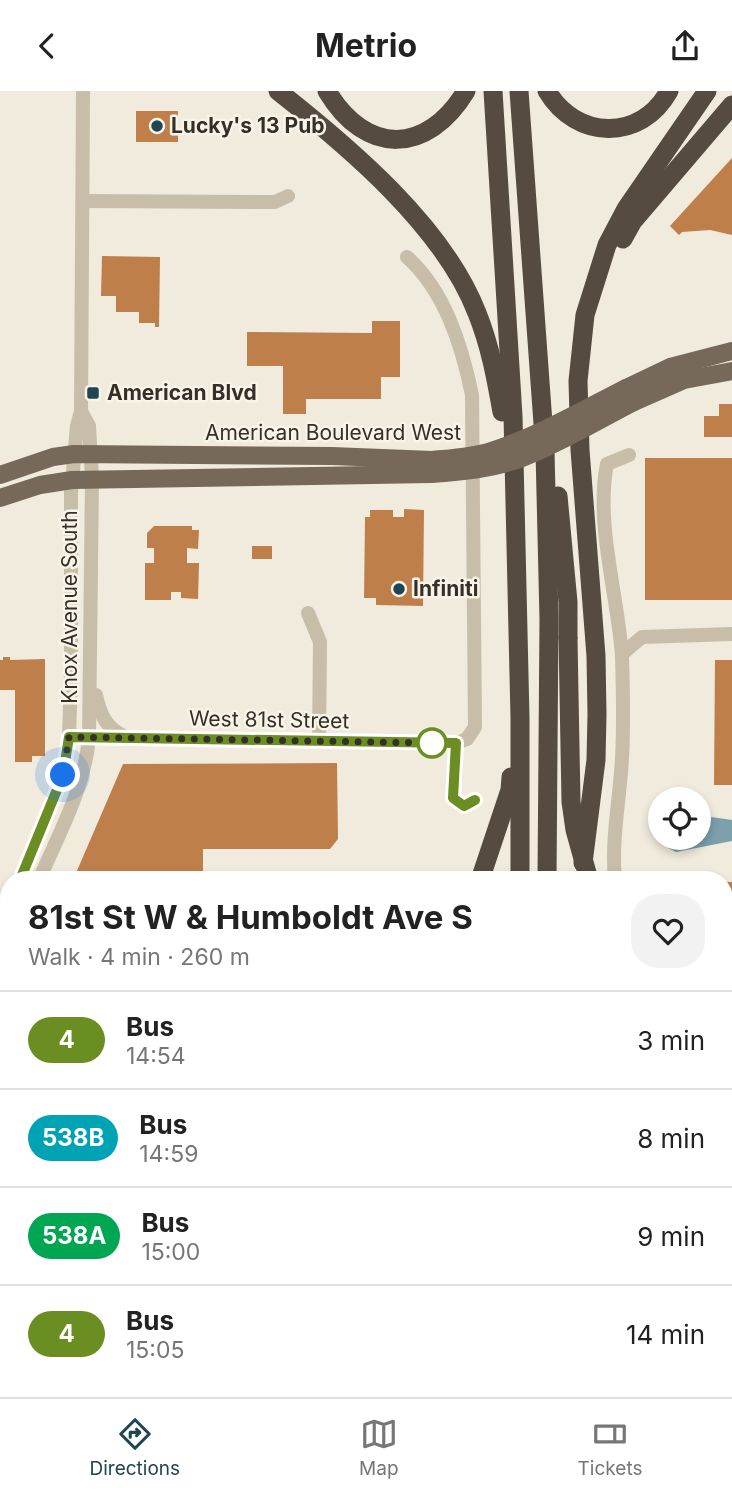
<!DOCTYPE html>
<html lang="en">
<head>
<meta charset="utf-8">
<style>
	body { margin:0; font-family:Inter,sans-serif; background:#f2f2f2; color:#222; height:100vh; display:flex; flex-direction:column; font-size:26px; white-space:nowrap }
	* { box-sizing:border-box; margin:0 }
	p { font-size:23px; color:#767676 }
	.icon { flex:none; width:38px; height:38px; fill:none; stroke:currentColor; stroke-width:2; stroke-linecap:round; stroke-linejoin:round }
	.map { position:relative; flex:1; overflow:hidden }
	.drawer { position:absolute; left:0px; top:780px; width:733px; height:527px; display:flex; flex-direction:column; background:#fff; border-radius:28px 28px 0 0; box-shadow:0 4px 10px #0003 }
	.drawer>* { flex:none }
	.badge { padding:0 14px; border-radius:23px; font-size:24px; line-height:46px }
	.controls { position:absolute; left:648px; top:696px; display:grid; gap:14px }
	.controls a { display:grid; place-items:center; width:63px; height:63px; border-radius:50%; background:#fff; box-shadow:0 4px 10px #0003; font-size:35px }
	.you { position:absolute; width:35px; height:35px; margin:-18px; border:5px solid #fff; border-radius:50%; background:#1a73e8; box-shadow:0 0 0 10px #1a73e833 }
	.map>.badge { position:absolute; translate:-50% -50%; box-shadow:0 0 0 4px #fff }
	.round { display:grid; place-items:center; flex:none; width:74px; height:74px; border-radius:28px; background:#f2f2f2 }
	.overview { display:flex; align-items:center; justify-content:space-between; height:119px; padding:0 28px }
	h1 { font-size:33px; font-weight:700; line-height:52px }
	ul { padding:0; list-style:none }
	li { display:flex; align-items:center; gap:21px; height:98px; padding:0 28px; border-top:2px solid #e0e0e0 }
	li div { flex:1 }
	li b { display:block; font-size:26px }
	li em { font-style:normal }
	li .badge { min-width:77px; font-weight:700; text-align:center }
	header { display:flex; justify-content:space-between; align-items:center; height:91px; padding:0 28px; background:#fff; font-size:32px; font-weight:700 }
	.tab-bar { display:flex; justify-content:space-around; align-items:center; height:98px; border-top:2px solid #e0e0e0; background:#fff; font-size:19px; color:#767676 }
	.tab-bar a { display:grid; justify-items:center; gap:4px }
	.tab-bar .on { color:#204654 }
	.map>svg:first-child { display:block }
	.water { fill:#7ca0ac }
	.building { fill:#bf7f4b }
	.lines { fill:none; stroke-linecap:round; stroke-linejoin:round }
	.minor { stroke:#c8bda8; stroke-width:14 }
	.major { stroke:#76695a; stroke-width:18 }
	.highway { stroke:#554b40; stroke-width:19 }
	.major-bridge { stroke:#76695a; stroke-width:18 }
	.highway-bridge { stroke:#554b40; stroke-width:19 }
	.line-casing { stroke:#fff; stroke-width:16 }
	.line { stroke:#6b8e23; stroke-width:10 }
	.walk { stroke:#352f28; stroke-width:7; stroke-dasharray:0 12.6 }
	.poi-dot { fill:#204654; stroke:#f8f4e8; stroke-width:2.5 }
	.stop-dot { fill:#fff; stroke:#6b8e23; stroke-width:3.5 }
	.labels { text-anchor:middle; stroke-width:5; stroke-linejoin:round; paint-order:stroke }
	.poi-label { font-size:21px; font-weight:bold; fill:#352f28; stroke:#f8f4e8; text-anchor:start }
	.street-label { font-size:21px; fill:#352f28; stroke:#f8f4e8 }
</style>
</head>
<body>
<header><svg class="icon" aria-label="back" viewBox="0 0 24 24"><path d="M15 5l-7 7 7 7"/></svg>Metrio<svg class="icon" aria-label="share" viewBox="0 0 24 24"><path d="M12 15V3M7 8l5-5 5 5M5 13v7h14v-7"/></svg></header>
<div class="map">
<svg width="732" height="1306" viewBox="0 0 732 1306">
	<rect width="100%" height="100%" fill="#f0ebdc"/>
	<polygon class="water" points="698,724 732,729 732,750 676,761 665,755 654,744 660,729 660,747 698,747"/>
	<g class="building">
		<rect x="136" y="20" width="42" height="31"/>
		<polygon points="732,67 732,144 710,139 682,141 679,144 670,135"/>
		<polygon points="102,165 160,166 159,236 155,236 155,232 139,232 139,221 116,221 116,205 101,205"/>
		<polygon points="372,230 400,230 400,286 381,286 381,308 306,308 306,323 283,323 283,275 247,275 247,241 372,242"/>
		<polygon points="719,313 732,313 732,346 704,346 704,325 719,325"/>
		<rect x="645" y="367" width="87" height="142"/>
		<polygon points="404,418 424,419 423,515 376,514 376,507 364,507 365,426 370,426 370,419 393,419 393,426 404,426"/>
		<polygon points="154,435 192,435 192,439 199,439 198,458 187,457 187,472 199,472 198,508 181,507 181,501 171,501 171,509 145,509 145,472 154,472 154,457 147,457 147,442"/>
		<rect x="252" y="455" width="20" height="13"/>
		<polygon points="3,566 10,566 10,569 45,568 45,665 32,665 32,671 15,671 15,599 0,599 0,569 3,569"/>
		<polygon points="715,569 732,569 732,694 714,694"/>
		<polygon points="337,672 338,748 330,758 203,758 203,784 197,789 73,789 123,673"/>
		<polygon points="236,781 241,786 257,786 263,781 271,789 228,789"/>
		<rect x="724" y="791" width="8" height="145"/>
		<rect x="724" y="1031" width="8" height="27"/>
		<rect x="724" y="1076" width="8" height="99"/>
		<polygon points="724,1195 732,1197 732,1223 724,1223"/>
	</g>
	<g class="lines">
		<g class="minor">
			<polyline points="83,110 275,111 288,105"/>
			<polyline points="308,522 320,551 319,651"/>
			<polyline points="622,563 642,546 732,543"/>
			<path d="M96,604C101,626 106,637 127,647"/>
			<path d="M69,646L456,652L467,648L475,636L472,304C462,255 445,200 407,166"/>
			<polyline points="20,789 63,684 69,646 71,582 71,402 77,335 81,320 83,0"/>
			<path d="M39,789C59,742 84,699 89,647L92,387L89,335L81,320"/>
			<path d="M615,789C611,748 620,708 622,667C624,633 623,598 622,565C618,505 595,432 607,373L629,364"/>
			<polyline points="9,820 1,879 1,941 9,957"/>
			<polyline points="9,989 9,1291"/>
			<polyline points="724,990 732,990"/>
			<polyline points="11,1298 12,1306"/>
			<polyline points="298,1306 298,1298"/>
			<polyline points="467,1306 467,1298"/>
			<polyline points="593,1306 593,1298"/>
		</g>
		<g class="major">
			<polyline points="626,297 670,276 732,260"/>
			<polyline points="634,311 684,289 732,280"/>
			<polyline points="0,384 53,366 74,363 332,365 432,369"/>
			<polyline points="0,407 40,394 72,389 431,383"/>
		</g>
		<g class="highway">
			<path d="M278,0C349,56 444,136 477,222C490,254 496,287 502,321"/>
			<path d="M327,0C366,65 427,64 466,0"/>
			<polyline points="493,0 513,325 520,627 520,789"/>
			<polyline points="519,0 545,360 549,528 547,789"/>
			<path d="M547,0C576,49 641,51 669,0"/>
			<polyline points="623,148 633,130 732,14"/>
			<polyline points="558,405 568,511 568,547"/>
			<polyline points="583,772 596,669 597,624 596,565 580,359 578,290 585,224 607,154 626,118 707,0"/>
			<polyline points="480,789 510,699 511,686"/>
			<polyline points="505,1298 506,1306"/>
			<polyline points="557,1306 558,1298"/>
		</g>
		<g class="major-bridge">
			<path d="M432,369C452,367 472,366 491,360C538,345 583,319 626,297"/>
			<path d="M431,383C462,381 493,378 522,367C561,352 597,330 634,311"/>
		</g>
		<polyline class="highway-bridge" points="568,547 571,711 575,739 589,789"/>
	</g>
	<g class="lines">
		<defs>
			<polyline id="line" points="20,789 63,684 69,646 456,652 453,707 464,715 475,709"/>
		</defs>
		<use href="#line" class="line-casing"/>
		<use href="#line" class="line"/>
		<polyline class="walk" points="63,684 69,646 432,652"/>
	</g>
	<g class="poi-dot">
		<circle cx="157" cy="35" r="7"/>
		<rect x="86" y="295" width="14" height="14" rx="3.5"/>
		<circle cx="399" cy="498" r="7"/>
	</g>
	<circle class="stop-dot" cx="432" cy="652" r="14"/>
	<g class="labels">
		<g class="poi-label">
			<text x="171" y="42">Lucky's 13 Pub</text>
			<text x="107" y="309">American Blvd</text>
			<text x="413" y="505">Infiniti</text>
		</g>
		<g class="street-label">
			<text x="333" y="349">American Boulevard West</text>
			<text transform="translate(70 516) rotate(-90)" y="7">Knox Avenue South</text>
			<text transform="translate(269 629) rotate(1)" y="7">West 81st Street</text>
		</g>
	</g>
</svg>
<div class="controls">
<a><svg class="icon" aria-label="locate" viewBox="0 0 24 24"><circle cx="12" cy="12" r="6"/><path d="M12 2v4M12 18v4M2 12h4M18 12h4"/></svg></a>
</div>
<div class="you" style="left:63px;top:684px"></div>
<section class="drawer">
<div class="overview"><div><h1>81st St W &amp; Humboldt Ave S</h1><p>Walk · 4 min · 260 m</p></div><a class="round"><svg class="icon" aria-label="heart" viewBox="0 0 24 24"><path d="M12 20l-8-8c-3-5 5-10 8-4 3-6 11-1 8 4z"/></svg></a></div>
<ul>
<li><span class="badge" style="background:#6b8e23;color:#fff">4</span><div><b>Bus</b><p>14:54</p></div><em>3 min</em></li>
<li><span class="badge" style="background:#00a3b4;color:#fff">538B</span><div><b>Bus</b><p>14:59</p></div><em>8 min</em></li>
<li><span class="badge" style="background:#00a651;color:#fff">538A</span><div><b>Bus</b><p>15:00</p></div><em>9 min</em></li>
<li><span class="badge" style="background:#6b8e23;color:#fff">4</span><div><b>Bus</b><p>15:05</p></div><em>14 min</em></li>
</ul>
</section>
</div>
<nav class="tab-bar">
<a class="on"><svg class="icon" aria-label="directions" viewBox="0 0 24 24"><path d="M12 3l9 9-9 9-9-9zM9 14v-3h6M13 9l2 2-2 2"/></svg>Directions</a>
<a><svg class="icon" aria-label="map" viewBox="0 0 24 24"><path d="M3 6l6-2 6 2 6-2v14l-6 2-6-2-6 2zM9 4v14M15 6v14"/></svg>Map</a>
<a><svg class="icon" aria-label="tickets" viewBox="0 0 24 24"><path d="M3 7h18v10H3zM15 7v10"/></svg>Tickets</a>
</nav>
</body>
</html>
